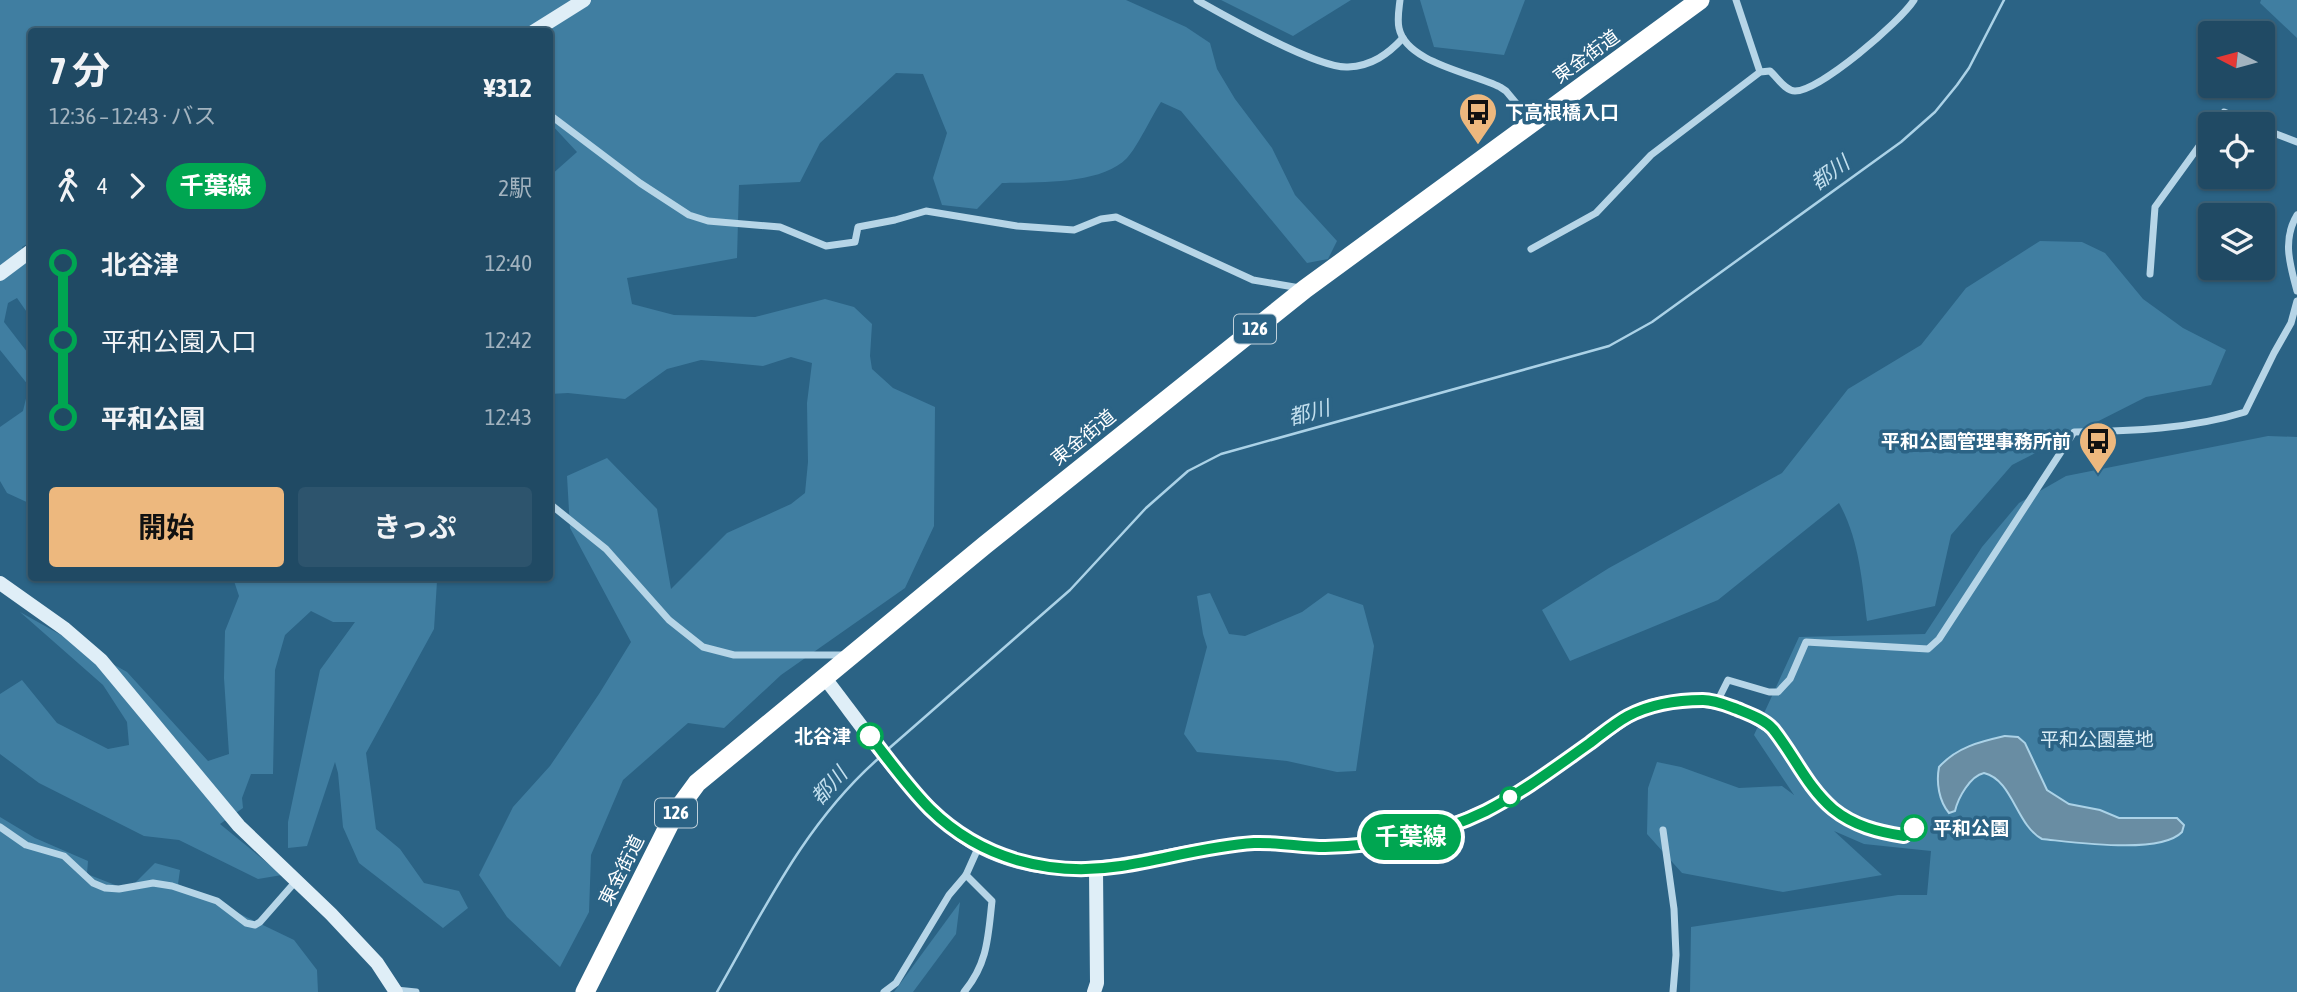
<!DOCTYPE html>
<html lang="ja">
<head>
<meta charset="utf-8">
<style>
	body { margin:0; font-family:"Asap Condensed","Noto Sans JP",sans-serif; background:#2d546d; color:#f1f3f6; height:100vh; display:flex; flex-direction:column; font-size:26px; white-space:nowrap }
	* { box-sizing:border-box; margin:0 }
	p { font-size:23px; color:#a2b3bf }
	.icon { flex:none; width:38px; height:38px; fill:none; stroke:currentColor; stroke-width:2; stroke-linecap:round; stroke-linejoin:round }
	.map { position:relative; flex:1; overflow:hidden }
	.side { position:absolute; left:28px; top:28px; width:525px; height:553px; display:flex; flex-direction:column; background:#204a64; border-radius:7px; box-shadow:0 2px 5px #0004,0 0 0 2px #3d6278 }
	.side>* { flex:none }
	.badge { padding:0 14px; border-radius:23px; font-size:24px; line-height:46px }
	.needle { width:46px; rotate:276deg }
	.tools { position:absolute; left:2198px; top:21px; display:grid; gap:14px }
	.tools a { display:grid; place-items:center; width:77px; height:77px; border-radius:7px; background:#204a64; box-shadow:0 2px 5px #0004,0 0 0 2px #3d6278; font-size:35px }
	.map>.badge { position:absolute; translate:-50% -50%; box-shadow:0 0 0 4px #fff }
	.legs { display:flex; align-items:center; gap:10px; height:77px; padding:0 21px; font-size:23px }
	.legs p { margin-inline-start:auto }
	.head { display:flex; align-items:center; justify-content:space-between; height:119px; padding:0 21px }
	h1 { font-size:38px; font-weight:700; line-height:52px }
	.button { display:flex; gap:14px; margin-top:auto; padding:14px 21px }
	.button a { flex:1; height:80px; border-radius:7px; background:#edb87e; color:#111; font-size:28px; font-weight:700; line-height:80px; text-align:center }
	.button a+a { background:#2d546d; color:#f1f3f6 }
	ul { padding:0 21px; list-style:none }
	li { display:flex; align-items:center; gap:24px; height:77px; font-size:26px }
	li i { display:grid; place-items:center; width:10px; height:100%; margin:0 9px; background:currentColor }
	li i::after { content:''; width:18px; height:18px; margin:-9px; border:5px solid; border-radius:50%; background:#204a64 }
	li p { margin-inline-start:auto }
	li:first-child i { background:linear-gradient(#0000 50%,currentColor 0) }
	li:last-child i { background:linear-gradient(currentColor 50%,#0000 0) }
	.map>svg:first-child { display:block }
	.green { fill:#407ea1 }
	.water { fill:#698da3; stroke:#abd2e7; stroke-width:2 }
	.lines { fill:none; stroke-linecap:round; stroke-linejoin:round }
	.stream { stroke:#abd2e7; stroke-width:2.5 }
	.street { stroke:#b6d5e7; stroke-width:7 }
	.secondary { stroke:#dfeef7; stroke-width:14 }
	.highway { stroke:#fff; stroke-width:19 }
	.line-1-casing { stroke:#fff; stroke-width:16 }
	.line-1 { stroke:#00a651; stroke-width:10 }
	.stop-1-dot { fill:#fff; stroke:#00a651; stroke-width:3.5 }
	.labels { text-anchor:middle; stroke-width:7; stroke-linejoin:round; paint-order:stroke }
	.shield { fill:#2b6385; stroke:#bfd0da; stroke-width:2 }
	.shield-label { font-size:18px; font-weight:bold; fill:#fff }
	.street-label { font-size:19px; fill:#fff; stroke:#2b6385 }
	.poi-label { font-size:19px; font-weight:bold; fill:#fff; stroke:#2b6385; text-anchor:start }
	.stop-label { font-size:19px; font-weight:bold; fill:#fff; stroke:#2b6385; text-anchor:end }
	.park-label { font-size:19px; fill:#d9ecf6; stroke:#2b6385 }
	.water-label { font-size:21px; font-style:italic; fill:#c2dfee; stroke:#2b6385 }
</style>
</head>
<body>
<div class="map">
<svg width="2297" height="992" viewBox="0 0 2297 992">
	<rect width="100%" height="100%" fill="#2b6385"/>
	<g class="green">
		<path d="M0,0H1126L1186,27L1210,43L1217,69L1235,99L1272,148L1295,195L1337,241L1328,259L1307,263L1181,111L1161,102C1151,117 1138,146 1127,158C1101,185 1037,182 1002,183L977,209L942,205L933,178L947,133L923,74L896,73L820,143L800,182L739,185L737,258L627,278L632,304L674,315L755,317L825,299L854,307L872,324L870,356L872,369L893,388L935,407L934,526L905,588L781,675L724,728L688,723L623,780L591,855L589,912L560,967L507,917L479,875L513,807L550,766L599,694L631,642L570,528L567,476L607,458L657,509L671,589L727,533L791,504L805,493L808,462L807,403L812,363L791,357L763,366L701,360L667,369L625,399L568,393L550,394V176L577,152L550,123V32H32V241L22,247L31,278V318L17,298L8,303L4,322L31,357V504L7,493L0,481V427L23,411L29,386L0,350Z"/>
		<polygon points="1221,0 1351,0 1293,36"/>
		<polygon points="1420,0 1525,0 1504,55 1434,47"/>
		<polygon points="2261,0 2297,0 2297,38 2260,3"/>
		<path d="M2040,241L2082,242L2105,253L2143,299L2183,328L2226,350L2211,385L2146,397L2012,465L1951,535L1935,606L1867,621C1862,580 1859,539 1839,503L1718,600L1570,661L1542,610L1609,568L1782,473L1848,389L1921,345L1966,288Z"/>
		<polygon points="2268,436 2297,437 2297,992 1690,992 1691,927 1898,895 1927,895 1931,851 1864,844 1834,831 1882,875 1783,892 1682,873 1647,834 1648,788 1657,762 1681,767 1739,788 1782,786 1794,795 1754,735 1799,637 1925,634 1982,547 2019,503 2066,476"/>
		<polygon points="233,578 444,578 437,581 434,629 366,753 376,829 400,849 424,883 459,891 468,908 443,928 359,863 343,827 338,773 335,762 307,846 288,848 288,822 320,670 355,622 333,622 311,611 285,635 275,670 273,774 251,774 242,798 243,808 220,824 282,875 258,879 179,840 144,836 39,783 0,754 0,694 22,680 57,723 108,749 129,745 127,722 103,685 20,612 127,672 208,761 229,754 224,678 225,631 239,596"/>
		<polygon points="1210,593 1229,634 1245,636 1302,612 1328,593 1363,605 1374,646 1356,771 1337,772 1287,761 1197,752 1184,734 1207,647 1203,634 1197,596"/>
		<polygon points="0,817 35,838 88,861 87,874 128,890 155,863 180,870 178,884 294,940 317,970 318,992 0,992"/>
		<polygon points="960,902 956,934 913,992 894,992"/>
	</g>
	<path class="water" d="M2005,736L2018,737L2025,743L2047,790L2069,804L2100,810L2119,818H2177L2184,825L2182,832C2160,855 2073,842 2042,839C2016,825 2013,780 1984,773C1970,776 1958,798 1955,811L1949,813C1939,801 1936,783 1939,767C1957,747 1979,742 2005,736Z"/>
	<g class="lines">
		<g class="stream">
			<polyline points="886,751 1070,590 1146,508 1188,471 1221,454 1609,346 1652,322 1901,142 1935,112 1957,85 1969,68 2004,0"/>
			<path d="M717,992C765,908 805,823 879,758"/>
		</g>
		<g class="street">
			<path d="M1197,0C1227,17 1318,69 1348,67C1372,66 1388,54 1403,38"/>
			<path d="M1400,0C1399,9 1397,19 1399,28C1406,63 1473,73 1500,87L1506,91L1531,121"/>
			<polyline points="1736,0 1760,72"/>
			<polyline points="550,115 640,183 689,215 708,221 780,227 826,246 855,242 858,227 895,220 926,211 1017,226 1074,230 1101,219 1116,217 1253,280 1300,288"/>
			<polyline points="2215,124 2224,112 2252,124"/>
			<polyline points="2263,129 2297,142"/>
			<path d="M2297,215C2282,240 2290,265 2297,291"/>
			<path d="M1531,249L1596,213L1651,155L1760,72L1770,71C1777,77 1785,91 1795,91C1820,91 1900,22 1914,0"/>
			<polyline points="2150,274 2155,207 2210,131"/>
			<polyline points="550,504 606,549 669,620 703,647 734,655 844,655"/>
			<path d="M1717,702L1728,680L1769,692H1778L1790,679L1806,642L1928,649L1939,639L2074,432C2131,431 2191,429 2245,412L2274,353L2291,323L2297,301"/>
			<polyline points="0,827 26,845 64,856 93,883 105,888 119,889 153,883 172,886 217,901 246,923 255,925 260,922 296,881"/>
			<polyline points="1663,830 1674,909 1676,955 1673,992"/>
			<polyline points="396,990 416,992"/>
			<polyline points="884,992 896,983 949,895 966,875 979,846"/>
			<path d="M964,992C988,963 988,937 992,901L966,875"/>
		</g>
		<g class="secondary">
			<polyline points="533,32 584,0"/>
			<polyline points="0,274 32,250"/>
			<polyline points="0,583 65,629 101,660 239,826 331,914 377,963 396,992"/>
			<path d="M824,677C865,729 922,817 980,847C1069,893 1153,852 1244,844C1271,842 1298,846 1324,847C1379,847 1432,835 1481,813C1521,795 1555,768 1590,743C1611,729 1630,711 1655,705C1702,695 1733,701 1772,728"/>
			<polyline points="1094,992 1097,983 1096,869"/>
		</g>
		<polyline class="highway" points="585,992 675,813 697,783 985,545 1305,289 1700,0"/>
	</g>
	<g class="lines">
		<defs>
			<path id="line-1" d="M870,736C889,760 908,787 930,809C981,859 1050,877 1121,866C1166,859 1208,846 1254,843C1278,842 1302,847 1325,847C1380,846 1437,835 1486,811C1523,792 1556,767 1590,743C1602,734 1615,723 1628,716C1651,704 1678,700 1703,700C1715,700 1726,705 1737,709C1749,714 1764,719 1773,729C1794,755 1807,787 1833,809C1854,826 1878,832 1904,836L1914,828"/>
		</defs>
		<use href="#line-1" class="line-1-casing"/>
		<use href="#line-1" class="line-1"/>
	</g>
	<defs>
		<symbol id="bus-pin" viewBox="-11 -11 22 30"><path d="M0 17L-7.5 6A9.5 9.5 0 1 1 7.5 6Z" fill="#edb87e" stroke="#2b6385"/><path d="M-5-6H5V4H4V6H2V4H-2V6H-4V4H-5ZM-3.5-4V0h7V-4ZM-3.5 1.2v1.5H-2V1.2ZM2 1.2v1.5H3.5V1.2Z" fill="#111"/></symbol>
	</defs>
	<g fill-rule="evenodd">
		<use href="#bus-pin" x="1456" y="90" width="44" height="60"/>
		<use href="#bus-pin" x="2076" y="419" width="44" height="60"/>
	</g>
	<g class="stop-1-dot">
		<circle cx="870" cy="736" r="12"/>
		<circle cx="1510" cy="797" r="9"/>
		<circle cx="1914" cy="828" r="12"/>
	</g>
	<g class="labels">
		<g class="shield">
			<rect x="1234" y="314.5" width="42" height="29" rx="5"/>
			<rect x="655" y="798.5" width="42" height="29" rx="5"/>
		</g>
		<g class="shield-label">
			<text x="1255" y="335">126</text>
			<text x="676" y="819">126</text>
		</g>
		<g class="street-label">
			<text transform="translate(1586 56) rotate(-36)" y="7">東金街道</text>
			<text transform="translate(1083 437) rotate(-39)" y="7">東金街道</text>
			<text transform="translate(621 870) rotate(-63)" y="7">東金街道</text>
		</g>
		<g class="poi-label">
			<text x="1505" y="119">下高根橋入口</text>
			<text x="2071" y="448" text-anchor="end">平和公園管理事務所前</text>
		</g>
		<g class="stop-label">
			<text x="851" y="743">北谷津</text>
			<text x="1933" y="835" text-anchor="start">平和公園</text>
		</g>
		<g class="park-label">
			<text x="2097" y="746">平和公園墓地</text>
		</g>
		<g class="water-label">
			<text transform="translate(1830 173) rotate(-36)" y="7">都川</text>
			<text transform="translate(1309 413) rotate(-15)" y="7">都川</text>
			<text transform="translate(829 786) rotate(-48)" y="7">都川</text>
		</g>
	</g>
</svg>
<div class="tools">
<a><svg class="needle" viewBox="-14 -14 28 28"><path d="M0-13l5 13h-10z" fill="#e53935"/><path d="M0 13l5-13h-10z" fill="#a2b3bf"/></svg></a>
<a><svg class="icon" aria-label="locate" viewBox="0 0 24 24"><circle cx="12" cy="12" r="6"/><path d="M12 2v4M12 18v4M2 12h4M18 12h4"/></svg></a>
<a><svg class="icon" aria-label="layers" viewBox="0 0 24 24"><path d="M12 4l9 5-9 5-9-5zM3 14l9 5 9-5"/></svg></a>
</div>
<b class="badge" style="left:1411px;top:837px;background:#00a651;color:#fff">千葉線</b>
<section class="side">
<div class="head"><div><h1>7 分</h1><p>12:36 – 12:43 · バス</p></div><b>¥312</b></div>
<div class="legs"><svg class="icon" aria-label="walk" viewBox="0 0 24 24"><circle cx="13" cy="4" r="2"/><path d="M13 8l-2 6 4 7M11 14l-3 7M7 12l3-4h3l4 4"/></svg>4<svg class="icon" aria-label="forward" viewBox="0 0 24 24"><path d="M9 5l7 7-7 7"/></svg><b class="badge" style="background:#00a651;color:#fff">千葉線</b><p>2駅</p></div>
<ul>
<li><i style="color:#00a651"></i><b>北谷津</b><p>12:40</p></li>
<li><i style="color:#00a651"></i><span>平和公園入口</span><p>12:42</p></li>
<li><i style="color:#00a651"></i><b>平和公園</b><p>12:43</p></li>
</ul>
<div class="button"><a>開始</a><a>きっぷ</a></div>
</section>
</div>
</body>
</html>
